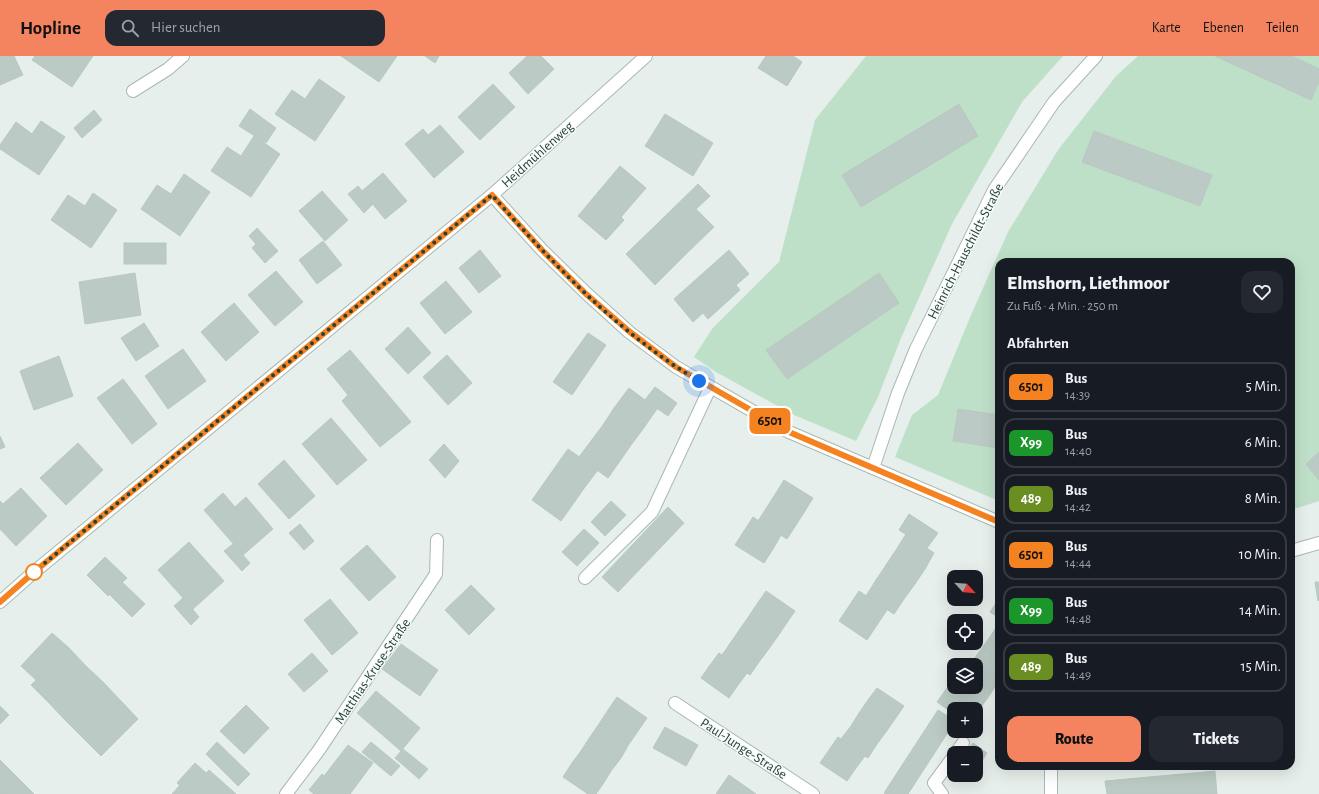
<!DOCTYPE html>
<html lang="de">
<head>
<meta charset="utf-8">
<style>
	body { margin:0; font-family:"Alegreya Sans",sans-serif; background:#242831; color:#f1f3f6; height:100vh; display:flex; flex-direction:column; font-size:15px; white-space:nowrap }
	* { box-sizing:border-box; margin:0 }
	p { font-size:13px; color:#9ea1a6 }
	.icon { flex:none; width:22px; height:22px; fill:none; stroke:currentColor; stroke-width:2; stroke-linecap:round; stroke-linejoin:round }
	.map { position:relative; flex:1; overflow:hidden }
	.sheet { position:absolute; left:995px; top:202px; width:300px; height:512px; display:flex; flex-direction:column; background:#171b24; border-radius:12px; box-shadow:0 4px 16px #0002 }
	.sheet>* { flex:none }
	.badge { padding:0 8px; border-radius:6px; font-size:14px; line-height:26px }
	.needle { width:26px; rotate:116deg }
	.fabs { position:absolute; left:947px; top:514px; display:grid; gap:8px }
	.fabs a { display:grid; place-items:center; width:36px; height:36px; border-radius:8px; background:#171b24; box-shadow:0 4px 16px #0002; font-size:20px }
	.you { position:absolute; width:20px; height:20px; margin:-10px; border:3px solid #fff; border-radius:50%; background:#1a73e8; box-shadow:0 0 0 6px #1a73e833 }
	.map>.badge { position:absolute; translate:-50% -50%; box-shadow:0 0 0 2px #fff }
	h2 { padding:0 12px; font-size:15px; line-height:36px }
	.round { display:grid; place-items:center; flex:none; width:42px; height:42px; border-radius:12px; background:#242831 }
	.overview { display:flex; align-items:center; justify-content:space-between; height:68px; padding:0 12px }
	h1 { font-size:19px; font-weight:800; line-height:30px }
	.button { display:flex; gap:8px; margin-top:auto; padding:8px 12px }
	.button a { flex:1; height:46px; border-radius:12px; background:#f4845f; color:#111; font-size:16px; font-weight:800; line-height:46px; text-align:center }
	.button a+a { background:#242831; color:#f1f3f6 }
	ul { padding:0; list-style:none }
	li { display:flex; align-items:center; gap:12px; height:50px; margin:0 8px 6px; padding:0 4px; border:2px solid #363941; border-radius:12px }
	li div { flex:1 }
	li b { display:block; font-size:15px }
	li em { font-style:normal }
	li .badge { min-width:44px; font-weight:700; text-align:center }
	header { display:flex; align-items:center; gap:24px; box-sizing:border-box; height:56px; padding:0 20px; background:#f4845f; color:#111 }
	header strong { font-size:19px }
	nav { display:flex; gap:22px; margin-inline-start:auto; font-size:14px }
	.search { width:280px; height:36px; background:#242831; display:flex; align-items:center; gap:10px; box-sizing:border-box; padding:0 14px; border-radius:12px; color:#9ea1a6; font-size:15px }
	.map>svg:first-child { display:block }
	.green { fill:#bfe0c8 }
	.building { fill:#bbcac4; stroke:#b8c9c2 }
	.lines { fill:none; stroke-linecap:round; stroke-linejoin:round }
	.minor-casing { stroke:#a8b8b2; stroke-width:14 }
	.minor { stroke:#fff; stroke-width:12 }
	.line-casing { stroke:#fff; stroke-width:9 }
	.line { stroke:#f58220; stroke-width:6 }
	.walk { stroke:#24423a; stroke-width:4; stroke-dasharray:0 7.2 }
	.stop-dot { fill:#fff; stroke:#f58220; stroke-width:2 }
	.labels { text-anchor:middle; stroke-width:3; stroke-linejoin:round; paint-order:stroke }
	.street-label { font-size:14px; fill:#24423a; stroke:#f7fbf9 }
</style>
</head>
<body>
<header>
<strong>Hopline</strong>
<div class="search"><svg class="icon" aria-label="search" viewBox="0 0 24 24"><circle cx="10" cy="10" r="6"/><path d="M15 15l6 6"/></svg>Hier suchen</div>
<nav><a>Karte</a><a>Ebenen</a><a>Teilen</a></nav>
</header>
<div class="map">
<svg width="1319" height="738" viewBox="0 0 1319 738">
	<rect width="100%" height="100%" fill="#e6efeb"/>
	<g class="green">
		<polygon points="866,0 1063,0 1022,46 952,168 901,282 878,341 856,385 794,359 716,316 694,301 712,273 779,206 815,64"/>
		<polygon points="1138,0 1319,0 1319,445 1291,454 1291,206 999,206 999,445 895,401 912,359 938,339 971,259 1008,176 1058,94 1116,20"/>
	</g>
	<g class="building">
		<polygon points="0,0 14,0 23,19 0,29"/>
		<polygon points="35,0 93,0 72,31 32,4"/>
		<polygon points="341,0 397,0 379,26"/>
		<polygon points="425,0 439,0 435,7"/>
		<polygon points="527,0 541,0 554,13 528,38 509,17"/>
		<polygon points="766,0 793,0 802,6 787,30 758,12"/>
		<polygon points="1215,0 1292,0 1319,13 1319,26 1311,44"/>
		<polygon points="319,23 345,41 315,85 275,58 292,34 305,43"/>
		<polygon points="493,28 515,51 480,84 458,61"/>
		<polygon points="959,48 978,80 861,151 842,119"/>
		<polygon points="250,53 276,72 266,87 239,70"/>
		<polygon points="94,54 102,64 82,82 74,72"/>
		<polygon points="665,58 713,87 693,120 645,90"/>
		<polygon points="41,65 65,81 39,119 0,93 0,89 16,66 32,78"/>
		<polygon points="440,69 464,96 434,122 405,88 423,73 428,79"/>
		<polygon points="1094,75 1212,119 1200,150 1082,106"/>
		<polygon points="254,80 280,98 251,141 211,115 227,91 241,100"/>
		<polygon points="620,110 646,132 621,161 624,164 606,184 578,160"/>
		<polygon points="383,117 407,145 385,163 362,135"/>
		<polygon points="184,118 210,136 180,180 141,153 157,129 171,138"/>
		<polygon points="698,128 710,140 696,153 714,171 684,200 655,170"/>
		<polygon points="358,130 373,148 364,157 348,138"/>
		<polygon points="322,135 348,164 325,185 299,155"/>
		<polygon points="93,137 117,154 91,192 51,164 68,139 85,150"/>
		<polygon points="655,170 684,200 655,229 626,198"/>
		<polygon points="257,172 278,195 265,207 252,192 256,188 249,180"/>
		<polygon points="323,185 342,209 317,228 299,204"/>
		<rect x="124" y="187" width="42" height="21"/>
		<polygon points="480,194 501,220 479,237 459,212"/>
		<polygon points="729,194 749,218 736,229 740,234 708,263 703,257 693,266 674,243"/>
		<polygon points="276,215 303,246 275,270 248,239"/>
		<polygon points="135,217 141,259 85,268 79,226"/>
		<polygon points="879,217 899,247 787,323 766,294"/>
		<polygon points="446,225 472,256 445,278 420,247"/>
		<polygon points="234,247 259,276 226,305 201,276"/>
		<polygon points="144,267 159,290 136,305 121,282"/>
		<polygon points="408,271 431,297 408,318 385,293"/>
		<polygon points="588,277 606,289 572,339 553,326"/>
		<polygon points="183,293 206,325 187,339 163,307"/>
		<polygon points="350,294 411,366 380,391 342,345 348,339 327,313"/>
		<polygon points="447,299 472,327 448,349 423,321"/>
		<polygon points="59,300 73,340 34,354 20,315"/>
		<polygon points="163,307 187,339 168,353 145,320"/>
		<polygon points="123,323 157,368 132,388 97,342"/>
		<polygon points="655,331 677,347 668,360 645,344"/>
		<polygon points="629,332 657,353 643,373 614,352"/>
		<polygon points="614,352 643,373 631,389 603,369"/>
		<polygon points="958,353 999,359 999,392 953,385"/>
		<polygon points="331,362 367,404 337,429 302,388"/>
		<polygon points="603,369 631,389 620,405 591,385"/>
		<polygon points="0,380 5,391 0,393"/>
		<polygon points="591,385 620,405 608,422 579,401"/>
		<polygon points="78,387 103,414 66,449 40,422"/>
		<polygon points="444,388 459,405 445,422 429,404"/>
		<polygon points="568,393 598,414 585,431 556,410"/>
		<polygon points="1319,396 1319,424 1306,408"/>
		<polygon points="284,404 315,440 289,463 258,428"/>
		<polygon points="556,410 585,431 573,448 544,427"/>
		<polygon points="784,424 813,442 805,455 776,437"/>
		<polygon points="544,427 573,448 561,465 532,444"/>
		<polygon points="21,432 47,460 16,490 0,473 0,445 3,448"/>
		<polygon points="223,437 235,451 246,441 273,473 243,499 204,454"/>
		<polygon points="776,437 805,455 796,469 767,451"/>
		<polygon points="611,445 626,459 605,480 591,466"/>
		<polygon points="668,451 684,467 618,536 602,521"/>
		<polygon points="767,451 796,469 787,483 758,465"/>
		<polygon points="909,458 938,477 927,492 899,474"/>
		<polygon points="753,461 781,479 773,493 744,475"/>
		<polygon points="300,468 314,485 304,494 289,477"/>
		<polygon points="584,473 599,487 577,510 562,496"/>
		<polygon points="744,475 773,493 764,507 735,489"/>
		<polygon points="906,478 934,497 925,513 896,494"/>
		<polygon points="189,486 224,525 193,553 158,514"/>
		<polygon points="233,488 250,507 242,515 224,495"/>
		<polygon points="367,489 396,521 369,545 340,513"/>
		<polygon points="896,494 925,513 915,528 886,509"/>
		<polygon points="105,501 127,522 108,540 87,519"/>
		<polygon points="886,509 915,528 904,543 876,524"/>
		<polygon points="876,524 904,543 894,558 866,540"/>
		<polygon points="122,526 145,548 132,561 110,539"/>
		<polygon points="1315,526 1319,526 1319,544 1318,545"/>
		<polygon points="471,529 495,553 469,579 445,554"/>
		<polygon points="766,535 795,555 786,568 757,548"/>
		<polygon points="859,535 887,554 877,569 849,550"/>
		<polygon points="183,542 199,561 191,569 174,550"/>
		<polygon points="330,543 358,577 332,599 304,564"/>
		<polygon points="999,543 999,562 990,556"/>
		<polygon points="757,548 786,568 778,580 749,560"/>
		<polygon points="849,550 877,569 867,584 839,565"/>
		<polygon points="749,560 778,580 768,594 740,573"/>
		<polygon points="999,566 999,583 992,578"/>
		<polygon points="740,573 768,594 759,606 731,586"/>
		<polygon points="52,577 69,592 36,624 21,610"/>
		<polygon points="992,578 999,583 999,604 982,592"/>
		<polygon points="731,586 759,606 750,619 722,599"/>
		<polygon points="401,588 438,614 420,640 382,613"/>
		<polygon points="69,592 86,610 49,647 31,629"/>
		<polygon points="982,592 999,604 999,625 972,606"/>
		<polygon points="312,597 328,615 304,636 288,618"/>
		<polygon points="719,597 747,617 738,629 710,609"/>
		<polygon points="967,603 972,606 976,609 963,609"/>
		<polygon points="710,609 738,629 729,642 701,622"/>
		<polygon points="976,609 999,625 989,640 976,631"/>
		<polygon points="86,610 104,627 66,665 49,647"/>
		<polygon points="954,622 954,631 976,631 989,640 979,654 947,632"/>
		<polygon points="104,627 121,645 83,682 66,665"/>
		<polygon points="877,632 904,650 895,663 868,644"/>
		<polygon points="947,632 979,654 976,659 976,653 954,653 954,658 937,646"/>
		<polygon points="376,635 420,672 401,695 357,657"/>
		<polygon points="617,641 647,662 638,675 608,654"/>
		<polygon points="868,644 895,663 886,676 859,657"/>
		<polygon points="121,645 138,663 101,700 83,682"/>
		<polygon points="246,649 269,672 244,698 220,675"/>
		<polygon points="0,650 9,659 0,668"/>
		<polygon points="608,654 638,675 629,688 599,668"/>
		<polygon points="938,654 954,664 954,667 908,738 886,738 884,737"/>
		<polygon points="859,657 886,676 877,688 851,670"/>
		<polygon points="599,668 629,688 621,702 590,681"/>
		<polygon points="851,670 877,688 868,702 841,683"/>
		<polygon points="665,671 698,689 686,710 653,692"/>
		<polygon points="590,681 621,702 611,715 581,695"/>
		<polygon points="838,681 865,700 856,712 829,694"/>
		<polygon points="217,686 250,718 238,730 206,698"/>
		<polygon points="371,686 400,710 391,720 362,696"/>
		<polygon points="973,687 987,697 978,712 976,711 976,697 966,697"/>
		<polygon points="348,689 373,707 350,738 314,738 309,734 322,718 324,720"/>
		<polygon points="403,693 428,713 419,723 395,702"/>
		<polygon points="829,694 856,712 847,725 820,707"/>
		<polygon points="581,695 611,715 603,728 572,707"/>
		<polygon points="0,704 17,721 0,738"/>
		<polygon points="195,707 206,717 209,714 236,738 190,738 177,727"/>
		<polygon points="572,707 603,728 596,738 588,738 563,721"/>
		<polygon points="1215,715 1217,738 1107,738 1105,725"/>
		<polygon points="729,719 756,738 729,738 720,732"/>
		<polygon points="17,721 34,738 0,738"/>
		<polygon points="180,729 190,738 172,738"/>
		<polygon points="720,732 729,738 716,738"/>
	</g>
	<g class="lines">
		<defs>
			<g id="minor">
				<polyline points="133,35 168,13 183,0"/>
				<polyline points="492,139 542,194 586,237 629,276 676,311 789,376 999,466"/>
				<polyline points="873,412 898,337 916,293 994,134 1054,46 1096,0"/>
				<polyline points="1291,495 1319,487"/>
				<polyline points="585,522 652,456 710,332"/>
				<polyline points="0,546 34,516 492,139 646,0"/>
				<polyline points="675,647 813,738"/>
				<polyline points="956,697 963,687"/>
				<polyline points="286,738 319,694 436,518 437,484"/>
				<polyline points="942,738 934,727 954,700"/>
				<polyline points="1051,738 1051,710"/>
			</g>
		</defs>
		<use href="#minor" class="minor-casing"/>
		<use href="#minor" class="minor"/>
	</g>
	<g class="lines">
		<defs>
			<polyline id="line" points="0,546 34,516 492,139 542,194 586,238 630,276 676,311 789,376 999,466"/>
		</defs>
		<use href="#line" class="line-casing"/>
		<use href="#line" class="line"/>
		<path class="walk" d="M34,516L492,139C553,208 619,278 699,325"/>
	</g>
	<circle class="stop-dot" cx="34" cy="516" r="8"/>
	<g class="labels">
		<g class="street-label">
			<text transform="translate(537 98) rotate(-42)" y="5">Heidmühlenweg</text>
			<text transform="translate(965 195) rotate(-63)" y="5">Heinrich-Hauschildt-Straße</text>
			<text transform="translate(372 615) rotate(-56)" y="5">Matthias-Kruse-Straße</text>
			<text transform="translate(744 692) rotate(33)" y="5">Paul-Junge-Straße</text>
		</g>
	</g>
</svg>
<div class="fabs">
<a><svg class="needle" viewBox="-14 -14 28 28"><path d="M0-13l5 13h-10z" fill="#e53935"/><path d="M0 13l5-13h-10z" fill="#9ea1a6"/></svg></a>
<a><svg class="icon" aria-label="locate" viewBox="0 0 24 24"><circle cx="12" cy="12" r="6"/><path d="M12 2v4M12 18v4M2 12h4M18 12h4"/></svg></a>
<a><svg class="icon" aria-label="layers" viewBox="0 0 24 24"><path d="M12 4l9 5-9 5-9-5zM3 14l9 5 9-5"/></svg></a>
<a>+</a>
<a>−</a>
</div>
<div class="you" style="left:699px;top:325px"></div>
<b class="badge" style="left:770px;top:365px;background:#f58220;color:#111">6501</b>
<section class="sheet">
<div class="overview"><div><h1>Elmshorn, Liethmoor</h1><p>Zu Fuß · 4 Min. · 250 m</p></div><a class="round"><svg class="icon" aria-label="heart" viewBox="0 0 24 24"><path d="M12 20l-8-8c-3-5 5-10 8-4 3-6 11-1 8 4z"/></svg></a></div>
<h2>Abfahrten</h2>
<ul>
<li><span class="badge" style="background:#f58220;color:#111">6501</span><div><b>Bus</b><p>14:39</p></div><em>5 Min.</em></li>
<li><span class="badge" style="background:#1a962b;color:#fff">X99</span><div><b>Bus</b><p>14:40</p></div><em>6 Min.</em></li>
<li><span class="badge" style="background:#6b8e23;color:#fff">489</span><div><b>Bus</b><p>14:42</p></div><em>8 Min.</em></li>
<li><span class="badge" style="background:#f58220;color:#111">6501</span><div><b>Bus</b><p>14:44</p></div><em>10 Min.</em></li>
<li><span class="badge" style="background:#1a962b;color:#fff">X99</span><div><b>Bus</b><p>14:48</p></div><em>14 Min.</em></li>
<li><span class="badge" style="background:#6b8e23;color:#fff">489</span><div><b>Bus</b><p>14:49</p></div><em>15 Min.</em></li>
</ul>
<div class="button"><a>Route</a><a>Tickets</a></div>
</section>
</div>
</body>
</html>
